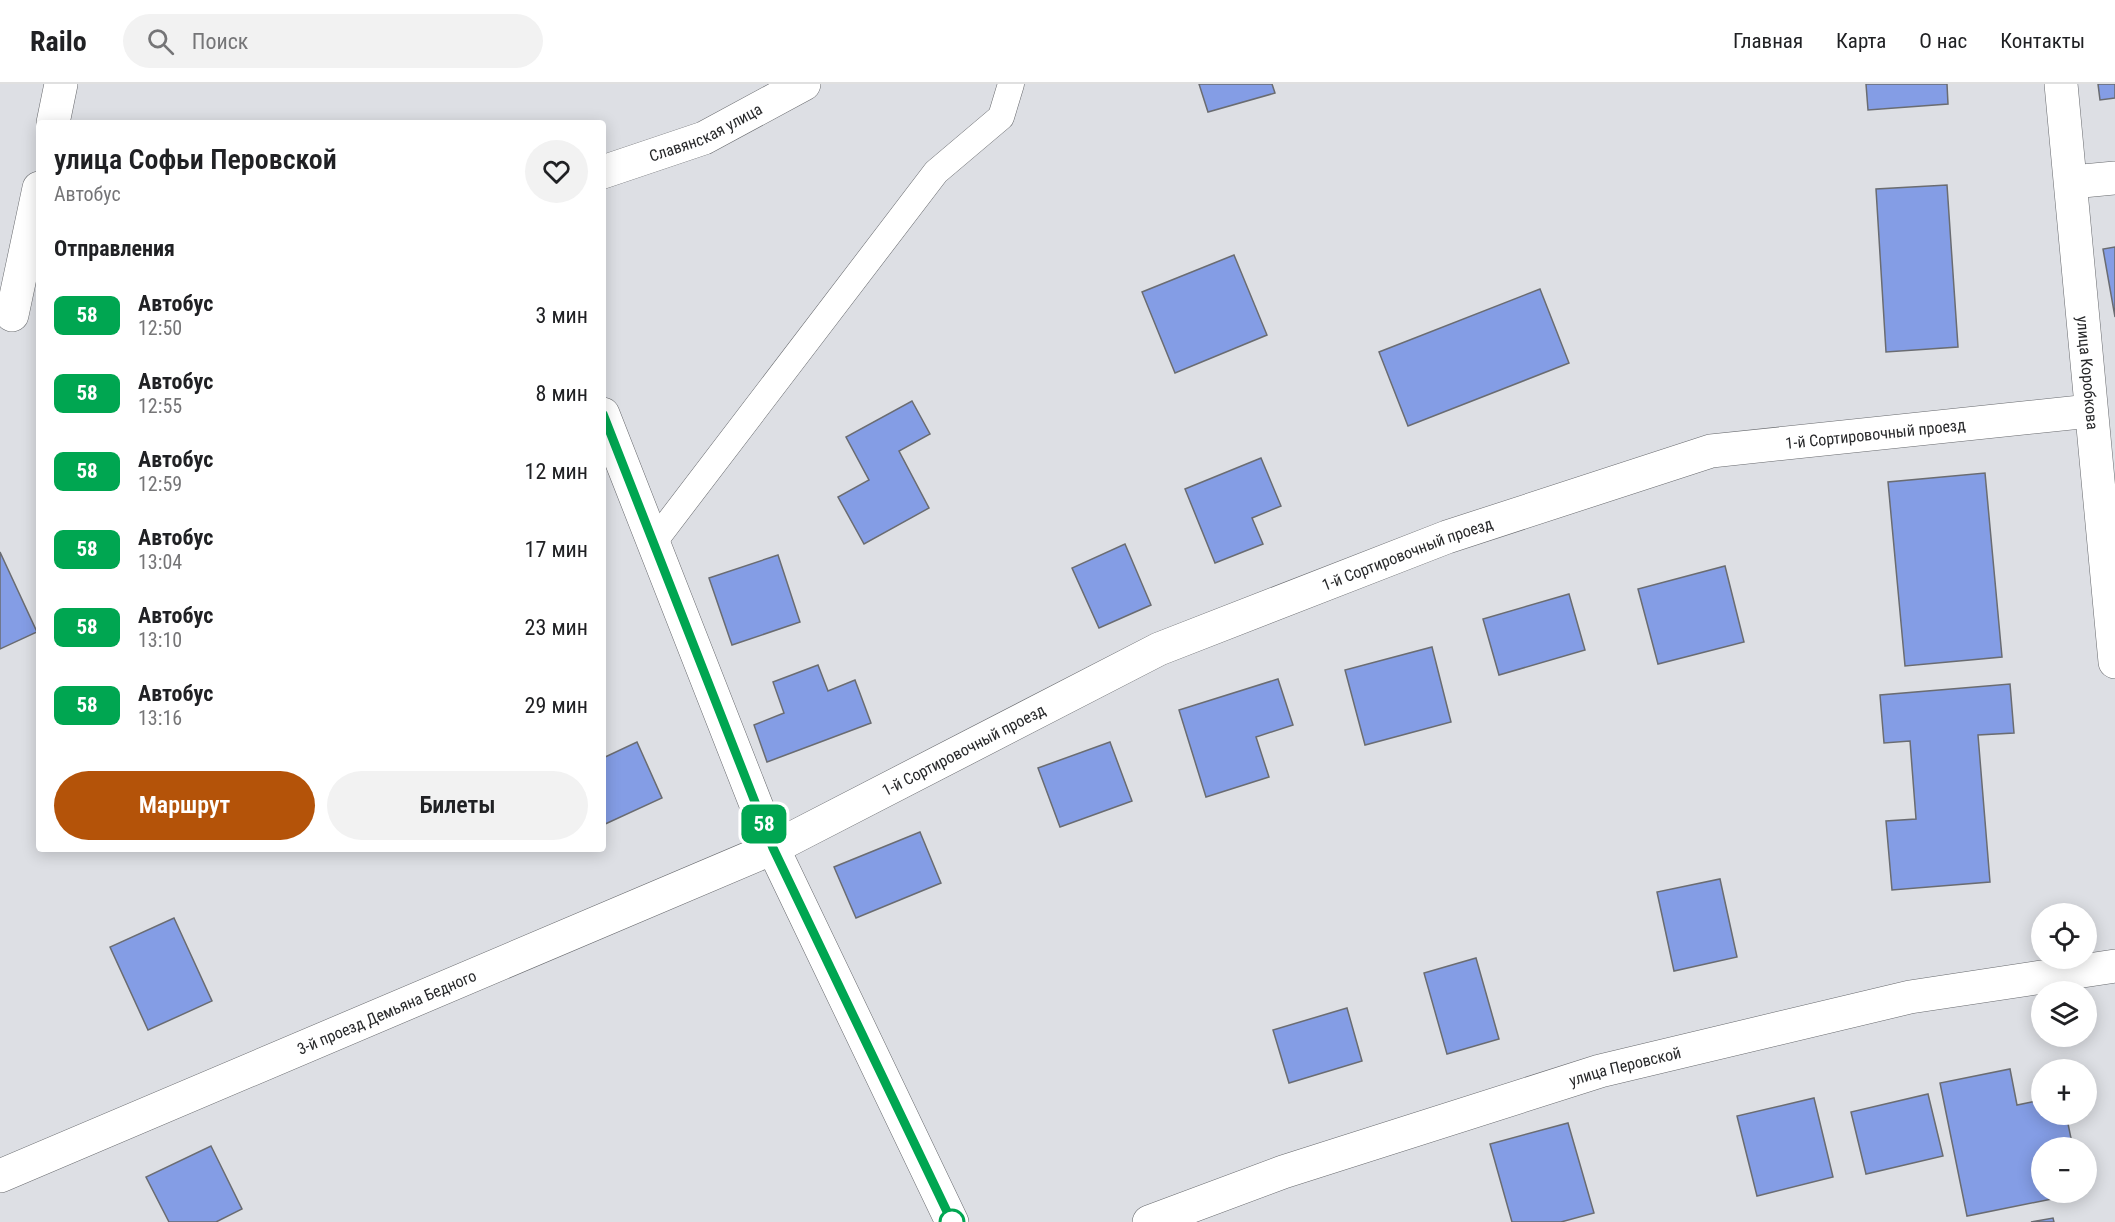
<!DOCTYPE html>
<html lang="ru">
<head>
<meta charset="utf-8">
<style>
	body { margin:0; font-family:"Roboto Condensed",sans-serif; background:#f2f2f2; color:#202124; height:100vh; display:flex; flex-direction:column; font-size:22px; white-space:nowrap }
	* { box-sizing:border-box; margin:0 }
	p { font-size:20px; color:#757577 }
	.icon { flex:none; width:33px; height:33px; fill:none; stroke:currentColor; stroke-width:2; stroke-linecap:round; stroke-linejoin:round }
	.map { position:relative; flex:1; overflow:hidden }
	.side { position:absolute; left:36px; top:36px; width:570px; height:732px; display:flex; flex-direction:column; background:#fff; border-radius:6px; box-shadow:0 3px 15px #0003 }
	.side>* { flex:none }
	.badge { padding:0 12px; border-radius:9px; font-size:21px; line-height:39px }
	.buttons { position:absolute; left:2031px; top:819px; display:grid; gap:12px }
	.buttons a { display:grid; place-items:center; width:66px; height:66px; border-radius:50%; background:#fff; box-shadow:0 3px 15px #0003; font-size:30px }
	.map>.badge { position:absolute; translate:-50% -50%; box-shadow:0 0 0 3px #fff }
	h2 { padding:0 18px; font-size:22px; line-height:54px }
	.round { display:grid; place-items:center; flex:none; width:63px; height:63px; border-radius:32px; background:#f2f2f2 }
	.head { display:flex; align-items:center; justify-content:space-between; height:102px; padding:0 18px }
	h1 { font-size:28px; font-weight:600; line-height:45px }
	.cta { display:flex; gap:12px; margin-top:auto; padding:12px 18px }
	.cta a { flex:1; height:69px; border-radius:36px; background:#b45309; color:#fff; font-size:24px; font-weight:600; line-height:69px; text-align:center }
	.cta a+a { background:#f2f2f2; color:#202124 }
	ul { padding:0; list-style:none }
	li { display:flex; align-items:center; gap:18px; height:78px; padding:0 18px }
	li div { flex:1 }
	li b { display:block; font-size:22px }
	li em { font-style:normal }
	li .badge { min-width:66px; font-weight:700; text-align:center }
	header { display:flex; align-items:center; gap:36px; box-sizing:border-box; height:84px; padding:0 30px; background:#fff; border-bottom:2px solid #e0e0e0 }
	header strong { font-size:28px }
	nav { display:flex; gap:33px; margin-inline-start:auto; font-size:21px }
	.search { width:420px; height:54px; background:#f2f2f2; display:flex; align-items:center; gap:15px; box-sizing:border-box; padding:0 21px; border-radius:33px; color:#757577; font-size:22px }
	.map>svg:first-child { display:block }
	.building { fill:#849de5; stroke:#6a6c71; stroke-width:1.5 }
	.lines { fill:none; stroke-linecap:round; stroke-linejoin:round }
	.service-casing { stroke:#67696d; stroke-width:27 }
	.minor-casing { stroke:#67696d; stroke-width:34 }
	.secondary-casing { stroke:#67696d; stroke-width:34 }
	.service { stroke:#fff; stroke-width:26 }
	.minor { stroke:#fff; stroke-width:33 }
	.secondary { stroke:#fff; stroke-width:33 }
	.line-casing { stroke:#fff; stroke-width:14 }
	.line { stroke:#00a651; stroke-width:9 }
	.stop-dot { fill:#fff; stroke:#00a651; stroke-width:3 }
	.labels { text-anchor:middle; stroke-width:4.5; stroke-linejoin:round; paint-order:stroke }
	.street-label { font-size:16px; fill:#28292b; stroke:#fff }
</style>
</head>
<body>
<header>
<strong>Railo</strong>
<div class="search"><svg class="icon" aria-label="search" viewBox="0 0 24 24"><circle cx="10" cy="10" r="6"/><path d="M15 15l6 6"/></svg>Поиск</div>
<nav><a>Главная</a><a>Карта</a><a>О нас</a><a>Контакты</a></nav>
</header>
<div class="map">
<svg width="2115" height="1138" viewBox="0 0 2115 1138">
	<rect width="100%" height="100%" fill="#dddfe4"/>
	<g class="building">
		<polygon points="1199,0 1272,0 1275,9 1208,28"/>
		<polygon points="1866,0 1947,0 1948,20 1868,26"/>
		<polygon points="2098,0 2115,0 2115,14 2100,16"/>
		<polygon points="1947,101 1958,263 1886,268 1876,105"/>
		<polygon points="2115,163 2115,233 2103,165"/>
		<polygon points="1234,171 1267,251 1175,289 1142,208"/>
		<polygon points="1540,205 1569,279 1408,342 1379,268"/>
		<polygon points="912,317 930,350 899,367 929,424 864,460 838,413 869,396 846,353"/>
		<polygon points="1261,374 1281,422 1252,434 1263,460 1215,479 1185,405"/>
		<polygon points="1985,389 2002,573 1905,582 1888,398"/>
		<polygon points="1125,460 1151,521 1099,544 1072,484"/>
		<polygon points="0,468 37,548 0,565"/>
		<polygon points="778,471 800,538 732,561 709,494"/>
		<polygon points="1725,482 1744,558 1658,580 1638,505"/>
		<polygon points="1569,510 1585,566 1499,591 1483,535"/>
		<polygon points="1432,563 1451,638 1365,661 1345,586"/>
		<polygon points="818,581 828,607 855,596 871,639 767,678 754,641 784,629 773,598"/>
		<polygon points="1278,595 1293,641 1256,653 1269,693 1206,713 1179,626"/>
		<polygon points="2010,600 2014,649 1978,651 1990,798 1892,806 1886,737 1916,735 1910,657 1884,659 1880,611"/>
		<polygon points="637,658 662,714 603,741 603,674"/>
		<polygon points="1110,658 1132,717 1060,743 1038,684"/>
		<polygon points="920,748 941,799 856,834 834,783"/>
		<polygon points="1720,795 1737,873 1674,887 1657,808"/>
		<polygon points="174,834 212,917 148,946 110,863"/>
		<polygon points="1476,874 1499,955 1447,970 1424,889"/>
		<polygon points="1347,924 1362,977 1289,999 1273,946"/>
		<polygon points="2010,985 2017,1021 2042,1016 2042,1030 2066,1030 2073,1064 2042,1064 2042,1108 2082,1109 1967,1132 1940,999"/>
		<polygon points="1928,1010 1943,1072 1866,1090 1851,1028"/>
		<polygon points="1814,1014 1833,1093 1757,1112 1737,1032"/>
		<polygon points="1568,1039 1594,1129 1561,1138 1512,1138 1490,1060"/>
		<polygon points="211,1062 242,1125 216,1138 169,1138 146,1093"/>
		<polygon points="2053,1134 2054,1138 2031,1138"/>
	</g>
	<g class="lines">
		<defs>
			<polyline id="service" points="653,459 936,88 1001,33 1011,0"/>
			<g id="minor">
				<path id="s1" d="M2061,0L2115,578"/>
				<polyline points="53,39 61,0"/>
				<path id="s2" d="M603,88L704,54L804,0"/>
				<polyline points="2072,98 2115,94"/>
				<polyline points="12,231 39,104"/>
				<polyline points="603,330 773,764 952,1138"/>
				<path id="s3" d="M0,1092L773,764L1159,565L1447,453L1711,367L2090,327"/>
			</g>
			<g id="secondary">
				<path id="s4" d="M1149,1138L1283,1088L1600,987L1910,913L2115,882"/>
			</g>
		</defs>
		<use href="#service" class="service-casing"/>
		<use href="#minor" class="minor-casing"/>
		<use href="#secondary" class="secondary-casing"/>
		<use href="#service" class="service"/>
		<use href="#minor" class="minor"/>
		<use href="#secondary" class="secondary"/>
	</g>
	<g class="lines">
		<defs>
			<polyline id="line" points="603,330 773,764 952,1138"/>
		</defs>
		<use href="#line" class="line-casing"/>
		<use href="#line" class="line"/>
	</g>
	<circle class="stop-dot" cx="952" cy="1138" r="12"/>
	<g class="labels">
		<g class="street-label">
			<text dy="6" stroke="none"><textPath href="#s2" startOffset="110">Славянская улица</textPath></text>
			<text dy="6" stroke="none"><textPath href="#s1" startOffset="290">улица Коробкова</textPath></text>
			<text dy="6" stroke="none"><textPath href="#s3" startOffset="2026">1-й Сортировочный проезд</textPath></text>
			<text dy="6" stroke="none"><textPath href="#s3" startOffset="1540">1-й Сортировочный проезд</textPath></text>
			<text dy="6" stroke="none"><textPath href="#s3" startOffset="1054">1-й Сортировочный проезд</textPath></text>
			<text dy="6" stroke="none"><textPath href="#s3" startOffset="420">3-й проезд Демьяна Бедного</textPath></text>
			<text dy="6" stroke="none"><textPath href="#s4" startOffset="501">улица Перовской</textPath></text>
		</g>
	</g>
</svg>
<div class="buttons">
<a><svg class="icon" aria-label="locate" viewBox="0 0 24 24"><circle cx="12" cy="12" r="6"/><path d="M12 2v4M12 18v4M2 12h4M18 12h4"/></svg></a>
<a><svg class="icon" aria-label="layers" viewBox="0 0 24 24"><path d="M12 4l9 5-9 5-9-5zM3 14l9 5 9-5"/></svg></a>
<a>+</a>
<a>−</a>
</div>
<b class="badge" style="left:764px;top:740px;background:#00a651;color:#fff">58</b>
<section class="side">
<div class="head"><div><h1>улица Софьи Перовской</h1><p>Автобус</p></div><a class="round"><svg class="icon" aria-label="heart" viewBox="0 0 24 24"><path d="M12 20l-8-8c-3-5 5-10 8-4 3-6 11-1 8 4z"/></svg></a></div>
<h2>Отправления</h2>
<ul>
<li><span class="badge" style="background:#00a651;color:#fff">58</span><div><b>Автобус</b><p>12:50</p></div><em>3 мин</em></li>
<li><span class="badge" style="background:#00a651;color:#fff">58</span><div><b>Автобус</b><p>12:55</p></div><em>8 мин</em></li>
<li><span class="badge" style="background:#00a651;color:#fff">58</span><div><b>Автобус</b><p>12:59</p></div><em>12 мин</em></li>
<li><span class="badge" style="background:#00a651;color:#fff">58</span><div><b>Автобус</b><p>13:04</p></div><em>17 мин</em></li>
<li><span class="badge" style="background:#00a651;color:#fff">58</span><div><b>Автобус</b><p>13:10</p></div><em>23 мин</em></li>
<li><span class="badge" style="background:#00a651;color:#fff">58</span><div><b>Автобус</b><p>13:16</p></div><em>29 мин</em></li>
</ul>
<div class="cta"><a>Маршрут</a><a>Билеты</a></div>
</section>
</div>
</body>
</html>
